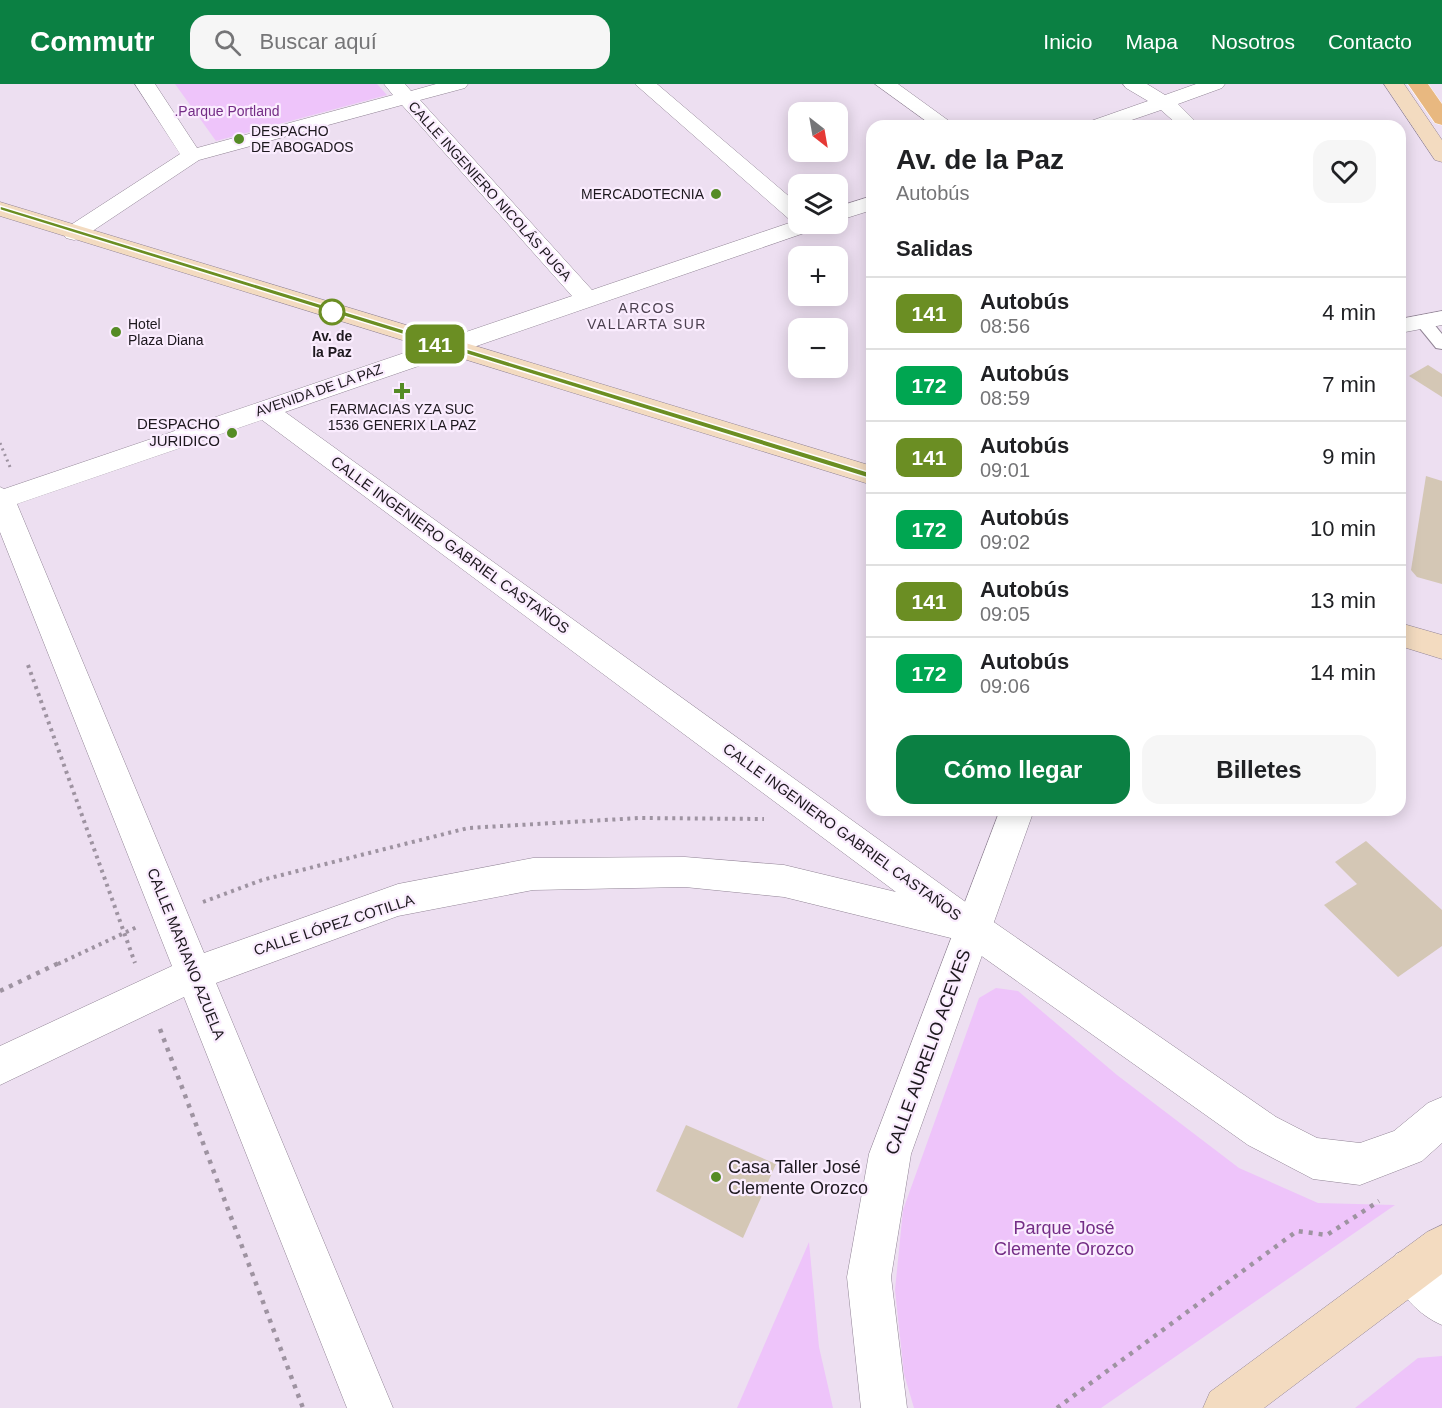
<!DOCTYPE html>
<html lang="es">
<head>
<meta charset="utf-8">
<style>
	body { margin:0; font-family:Arial,sans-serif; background:#f6f6f6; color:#202124; height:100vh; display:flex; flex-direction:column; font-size:22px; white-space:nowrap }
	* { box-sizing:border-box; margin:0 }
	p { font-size:20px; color:#757577 }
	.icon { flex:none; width:33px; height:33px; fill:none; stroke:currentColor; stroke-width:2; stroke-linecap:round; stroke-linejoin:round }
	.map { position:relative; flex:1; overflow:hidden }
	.details { position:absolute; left:866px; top:36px; width:540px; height:696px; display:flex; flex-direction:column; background:#fff; border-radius:18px; box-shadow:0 3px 15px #0003 }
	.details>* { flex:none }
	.badge { padding:0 12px; border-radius:9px; font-size:21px; line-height:39px }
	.needle { width:39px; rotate:149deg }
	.fabs { position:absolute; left:788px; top:18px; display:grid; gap:12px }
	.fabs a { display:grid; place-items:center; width:60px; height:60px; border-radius:12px; background:#fff; box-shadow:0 3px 15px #0003; font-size:30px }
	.map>.badge { position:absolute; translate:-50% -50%; box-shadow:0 0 0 3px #fff }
	h2 { padding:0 30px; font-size:22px; line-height:54px }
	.round { display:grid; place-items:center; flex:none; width:63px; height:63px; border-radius:18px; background:#f6f6f6 }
	.overview { display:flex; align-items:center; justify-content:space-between; height:102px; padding:0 30px }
	h1 { font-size:28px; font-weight:600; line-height:45px }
	.primary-button { display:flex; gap:12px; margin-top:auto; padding:12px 30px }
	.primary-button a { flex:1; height:69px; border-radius:18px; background:#0b8043; color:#fff; font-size:24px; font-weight:600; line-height:69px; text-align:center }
	.primary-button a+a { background:#f6f6f6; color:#202124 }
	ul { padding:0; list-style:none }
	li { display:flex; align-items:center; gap:18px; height:72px; padding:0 30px; border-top:2px solid #e0e0e0 }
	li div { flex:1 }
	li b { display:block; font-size:22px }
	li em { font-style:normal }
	li .badge { min-width:66px; font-weight:700; text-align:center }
	header { display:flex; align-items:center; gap:36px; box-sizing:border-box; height:84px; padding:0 30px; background:#0b8043; color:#fff }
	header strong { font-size:28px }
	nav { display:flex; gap:33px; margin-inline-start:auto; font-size:21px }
	.search { width:420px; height:54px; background:#f6f6f6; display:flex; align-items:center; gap:15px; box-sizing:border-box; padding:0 21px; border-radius:18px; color:#757577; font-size:22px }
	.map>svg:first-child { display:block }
	.green { fill:#eec4fa }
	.building { fill:#d4c7b5 }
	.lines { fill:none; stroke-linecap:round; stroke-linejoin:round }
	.service-casing { stroke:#918495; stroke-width:2 }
	.minor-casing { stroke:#918495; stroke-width:1 }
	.tertiary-casing { stroke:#918495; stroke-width:1 }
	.secondary-casing { stroke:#918495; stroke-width:1 }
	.primary-casing { stroke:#fff; stroke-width:1 }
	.path-far2 { stroke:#9e93a1; stroke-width:3; stroke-dasharray:2 4; stroke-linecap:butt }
	.path-far1 { stroke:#9e93a1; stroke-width:4; stroke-dasharray:3 4.5; stroke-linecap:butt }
	.path { stroke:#9e93a1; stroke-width:4.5; stroke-dasharray:4 6; stroke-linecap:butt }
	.service { fill:#fff; fill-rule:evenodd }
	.minor { fill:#fff; fill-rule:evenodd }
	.tertiary { fill:#fff; fill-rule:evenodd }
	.secondary { fill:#f3dbc0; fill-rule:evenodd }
	.primary { fill:#e8b880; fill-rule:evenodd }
	.line { fill:#6b8e23; stroke:#fff; stroke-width:1.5 }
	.poi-dot { fill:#558b25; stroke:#faecfe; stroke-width:2 }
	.stop-dot { fill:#fff; stroke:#6b8e23; stroke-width:3 }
	.labels { text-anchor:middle; stroke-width:4.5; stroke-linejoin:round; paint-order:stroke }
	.far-park-label { font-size:14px; fill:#742d86; stroke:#faecfe }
	.far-poi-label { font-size:14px; fill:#1d181e; stroke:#faecfe; text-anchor:start }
	.far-street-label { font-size:14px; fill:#1d181e; stroke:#faecfe }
	.far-neighbourhood-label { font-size:14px; letter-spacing:1.5px; fill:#4a3f4e; stroke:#faecfe }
	.far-stop-label { font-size:14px; font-weight:bold; fill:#1d181e; stroke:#faecfe }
	.poi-label { font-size:15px; fill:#1d181e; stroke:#faecfe; text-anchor:end }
	.street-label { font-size:15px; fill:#1d181e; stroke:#faecfe }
	.near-street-label { font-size:18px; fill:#1d181e; stroke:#faecfe }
	.near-poi-label { font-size:18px; fill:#1d181e; stroke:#faecfe; text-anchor:start }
	.near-park-label { font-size:18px; fill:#742d86; stroke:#faecfe }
</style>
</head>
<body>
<header>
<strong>Commutr</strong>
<div class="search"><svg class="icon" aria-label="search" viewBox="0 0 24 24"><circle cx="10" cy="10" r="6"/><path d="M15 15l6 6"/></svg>Buscar aquí</div>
<nav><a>Inicio</a><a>Mapa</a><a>Nosotros</a><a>Contacto</a></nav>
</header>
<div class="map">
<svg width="1442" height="1324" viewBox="0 0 1442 1324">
	<rect width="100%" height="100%" fill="#eddff1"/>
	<g class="green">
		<polygon points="175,0 377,0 387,11 216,57"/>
		<polygon points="996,904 1018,907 1117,991 1239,1084 1318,1119 1395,1121 1101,1324 914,1324 904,1290 895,1206 903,1126 979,914"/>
		<polygon points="809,1158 819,1263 833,1324 737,1324"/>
		<polygon points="1442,1272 1442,1324 1355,1324 1418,1274"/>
	</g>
	<g class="building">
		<polygon points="1428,281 1442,290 1442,313 1409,292"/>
		<polygon points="1426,392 1442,397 1442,500 1417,493 1411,486"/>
		<polygon points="1366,757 1442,826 1442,862 1398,893 1324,821 1357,800 1335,778"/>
		<polygon points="686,1041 776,1080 743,1154 656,1107"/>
	</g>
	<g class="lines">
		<defs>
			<polygon id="service" points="1422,232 1428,233 1442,250 1442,265 1436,264 1414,237"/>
			<g id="minor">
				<path d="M135,0H155L197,64L393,11L384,0H405L411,7L436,0H468L465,4L420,16L592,206L795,137L790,136L635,0H657L798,120V140H819L816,145L285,328L985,832L1276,1033L1317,1054L1360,1059L1394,1047L1428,1019L1442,1013V1059L1422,1077L1360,1101L1313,1095L1248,1061L959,856L784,813L685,803L533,806L398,832L216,899L393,1324H347L184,913L0,1001V962L172,882L0,448V403L4,405L572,212L402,21L199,76L82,154L74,156L66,154L63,149L66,144L180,70ZM262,336L896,808L784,781L685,773L533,774L398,800L204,869L17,420Z"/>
				<polygon points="875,0 898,0 956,42 933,42"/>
				<polygon points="1123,0 1147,0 1165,11 1196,0 1225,0 1222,4 1178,20 1200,42 1179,42 1161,26 1114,42 1085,42 1088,38 1148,17 1126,4"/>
				<polygon points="872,112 872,126 837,137 837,123"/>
				<path d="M1411,1163L1426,1170L1442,1186V1241C1418,1231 1399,1209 1389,1185L1396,1170Z"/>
			</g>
			<g id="tertiary">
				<polygon points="1442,227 1442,241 1400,249 1400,235"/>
				<polygon points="1000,726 1034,726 911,1070 891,1193 907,1324 861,1324 847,1193 869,1070"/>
			</g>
			<g id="secondary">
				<polygon points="1384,0 1404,0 1442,56 1442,78 1435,76"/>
				<polygon points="0,118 872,382 872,401 0,132"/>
				<polygon points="1400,539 1442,551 1442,575 1400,562"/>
				<polygon points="1442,1141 1442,1190 1264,1324 1203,1324 1210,1308 1427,1148"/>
			</g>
			<polygon id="primary" points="1408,0 1428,0 1442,20 1442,41 1435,39"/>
		</defs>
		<use href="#service" class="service-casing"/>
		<use href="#minor" class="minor-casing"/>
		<use href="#tertiary" class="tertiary-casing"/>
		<use href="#secondary" class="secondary-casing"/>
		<use href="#primary" class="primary-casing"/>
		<polyline class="path-far2" points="0,359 10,383"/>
		<g class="path-far1">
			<polyline points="28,581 135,879"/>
			<polyline points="203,818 262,796 468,744 639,734 764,735"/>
			<polyline points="58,880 137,843"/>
		</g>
		<g class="path">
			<polyline points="0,907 61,878"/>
			<polyline points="160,945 303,1324"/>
			<polyline points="1057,1324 1297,1147 1327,1151 1379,1117"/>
		</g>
		<use href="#service" class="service"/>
		<use href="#minor" class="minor"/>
		<use href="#tertiary" class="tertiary"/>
		<use href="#secondary" class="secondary"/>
		<use href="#primary" class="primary"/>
	</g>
	<polygon class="line" points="0,122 875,390 876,392 872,395 868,394 0,126"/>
	<g class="poi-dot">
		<circle cx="239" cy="55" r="6"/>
		<circle cx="716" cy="110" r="6"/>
		<circle cx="116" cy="248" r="6"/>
		<path d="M399 298h6v6h6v6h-6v6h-6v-6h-6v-6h6z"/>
		<circle cx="232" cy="349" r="6"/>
		<circle cx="716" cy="1093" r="6"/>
	</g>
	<circle class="stop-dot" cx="332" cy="228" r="12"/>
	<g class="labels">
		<g class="far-park-label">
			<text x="227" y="32">.Parque Portland</text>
		</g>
		<g class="far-poi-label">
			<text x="251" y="52">DESPACHO<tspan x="251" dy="16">DE ABOGADOS</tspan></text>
			<text x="704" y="115" text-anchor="end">MERCADOTECNIA</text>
			<text x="128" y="245">Hotel<tspan x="128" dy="16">Plaza Diana</tspan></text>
			<text x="402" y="330" text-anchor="middle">FARMACIAS YZA SUC<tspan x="402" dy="16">1536 GENERIX LA PAZ</tspan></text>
		</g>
		<g class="far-street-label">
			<text transform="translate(490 107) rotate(48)" y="5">CALLE INGENIERO NICOLÁS PUGA</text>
			<text transform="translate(319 306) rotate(-19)" y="5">AVENIDA DE LA PAZ</text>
		</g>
		<g class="far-neighbourhood-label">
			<text x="647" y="229">ARCOS<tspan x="647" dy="16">VALLARTA SUR</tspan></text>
		</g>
		<g class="far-stop-label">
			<text x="332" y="257">Av. de<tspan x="332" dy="16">la Paz</tspan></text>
		</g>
		<g class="poi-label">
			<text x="220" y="345">DESPACHO<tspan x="220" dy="17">JURIDICO</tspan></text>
		</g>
		<g class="street-label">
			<text transform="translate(450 461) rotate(36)" y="5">CALLE INGENIERO GABRIEL CASTAÑOS</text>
			<text transform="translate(842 748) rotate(36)" y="5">CALLE INGENIERO GABRIEL CASTAÑOS</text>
			<text transform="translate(334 841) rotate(-18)" y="5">CALLE LÓPEZ COTILLA</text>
			<text transform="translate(186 870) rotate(68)" y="5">CALLE MARIANO AZUELA</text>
		</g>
		<g class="near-street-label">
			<text transform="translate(928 968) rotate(-70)" y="6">CALLE AURELIO ACEVES</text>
		</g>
		<g class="near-poi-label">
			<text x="728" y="1089">Casa Taller José<tspan x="728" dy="21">Clemente Orozco</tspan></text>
		</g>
		<g class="near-park-label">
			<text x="1064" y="1150">Parque José<tspan x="1064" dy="21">Clemente Orozco</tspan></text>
		</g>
	</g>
</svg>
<div class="fabs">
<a><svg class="needle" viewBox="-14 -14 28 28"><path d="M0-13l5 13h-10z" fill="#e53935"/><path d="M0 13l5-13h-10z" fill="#757577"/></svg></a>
<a><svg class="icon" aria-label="layers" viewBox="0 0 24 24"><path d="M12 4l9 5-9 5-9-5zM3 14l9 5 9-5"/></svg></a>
<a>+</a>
<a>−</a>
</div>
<b class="badge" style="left:435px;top:260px;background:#6b8e23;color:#fff">141</b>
<section class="details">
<div class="overview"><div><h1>Av. de la Paz</h1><p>Autobús</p></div><a class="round"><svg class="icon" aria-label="heart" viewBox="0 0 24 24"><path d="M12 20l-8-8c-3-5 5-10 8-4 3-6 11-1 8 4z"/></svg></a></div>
<h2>Salidas</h2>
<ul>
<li><span class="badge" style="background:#6b8e23;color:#fff">141</span><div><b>Autobús</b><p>08:56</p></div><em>4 min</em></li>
<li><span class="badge" style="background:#00a651;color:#fff">172</span><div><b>Autobús</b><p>08:59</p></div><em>7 min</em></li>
<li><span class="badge" style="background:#6b8e23;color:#fff">141</span><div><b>Autobús</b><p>09:01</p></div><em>9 min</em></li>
<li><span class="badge" style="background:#00a651;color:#fff">172</span><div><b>Autobús</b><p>09:02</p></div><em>10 min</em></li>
<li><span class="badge" style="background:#6b8e23;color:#fff">141</span><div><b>Autobús</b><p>09:05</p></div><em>13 min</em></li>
<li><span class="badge" style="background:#00a651;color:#fff">172</span><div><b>Autobús</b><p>09:06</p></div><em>14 min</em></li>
</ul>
<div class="primary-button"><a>Cómo llegar</a><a>Billetes</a></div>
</section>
</div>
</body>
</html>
